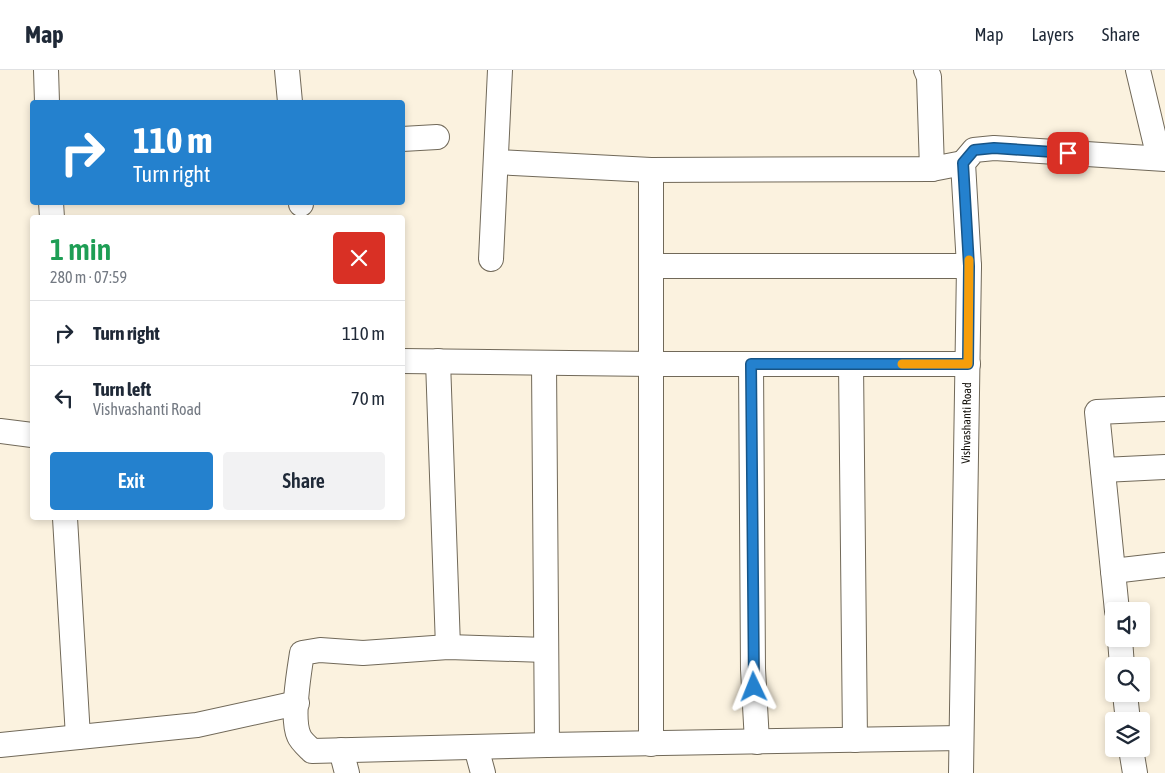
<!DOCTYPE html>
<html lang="en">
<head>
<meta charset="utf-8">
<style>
  body { margin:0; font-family:"Asap Condensed",sans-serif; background:#f2f2f3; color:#1f2937; height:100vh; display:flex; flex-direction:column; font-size:19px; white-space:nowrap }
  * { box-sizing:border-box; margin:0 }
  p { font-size:16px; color:#747a83 }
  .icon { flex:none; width:28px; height:28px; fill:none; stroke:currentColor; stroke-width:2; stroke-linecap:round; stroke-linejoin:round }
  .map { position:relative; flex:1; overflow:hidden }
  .drawer { position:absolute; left:30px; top:145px; width:375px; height:305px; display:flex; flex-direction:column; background:#fff; border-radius:5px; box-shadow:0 2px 8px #0003 }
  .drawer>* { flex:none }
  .banner { position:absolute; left:30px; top:30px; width:375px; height:105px; border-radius:5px; box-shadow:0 2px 8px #0003; background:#2481ce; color:#fff; overflow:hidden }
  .buttons { position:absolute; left:1105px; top:532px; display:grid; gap:10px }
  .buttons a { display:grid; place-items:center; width:45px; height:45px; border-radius:5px; background:#fff; box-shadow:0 2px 8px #0003; font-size:25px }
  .pin { position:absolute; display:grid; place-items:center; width:42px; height:42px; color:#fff; margin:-21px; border-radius:10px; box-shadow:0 2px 8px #0006 }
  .me { position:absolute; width:55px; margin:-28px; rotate:358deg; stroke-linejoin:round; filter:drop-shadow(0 0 4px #0008) }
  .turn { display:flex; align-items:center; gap:18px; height:105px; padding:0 20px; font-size:22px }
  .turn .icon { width:65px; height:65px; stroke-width:2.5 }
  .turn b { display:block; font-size:35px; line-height:42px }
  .round { display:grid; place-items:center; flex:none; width:52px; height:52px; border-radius:5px; background:#f2f2f3 }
  .summary { display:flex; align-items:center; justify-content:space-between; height:85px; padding:0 20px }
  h1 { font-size:30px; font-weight:600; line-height:38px; color:#1e9e55 }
  .button { display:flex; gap:10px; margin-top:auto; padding:10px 20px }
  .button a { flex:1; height:58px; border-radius:5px; background:#2481ce; color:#fff; font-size:20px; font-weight:600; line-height:58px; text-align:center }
  .button a+a { background:#f2f2f3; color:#1f2937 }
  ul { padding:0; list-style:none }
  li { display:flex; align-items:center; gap:15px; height:65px; padding:0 20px; border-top:1px solid #e0e1e3 }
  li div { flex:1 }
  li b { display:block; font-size:19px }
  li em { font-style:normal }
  header { display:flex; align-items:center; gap:30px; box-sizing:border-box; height:70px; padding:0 25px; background:#fff; border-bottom:1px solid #e0e1e3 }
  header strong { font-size:24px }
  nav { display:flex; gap:28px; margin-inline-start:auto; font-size:18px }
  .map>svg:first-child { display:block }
</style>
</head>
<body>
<header>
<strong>Map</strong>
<nav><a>Map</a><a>Layers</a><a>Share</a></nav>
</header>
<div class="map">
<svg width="1165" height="703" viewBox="0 0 1165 703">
  <rect width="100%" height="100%" fill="#fbf2df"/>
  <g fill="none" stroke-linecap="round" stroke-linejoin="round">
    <defs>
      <g id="minor">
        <path d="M46,0L47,32"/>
        <path d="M287,0L290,32"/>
        <path d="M926,0L929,7L932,99"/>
        <path d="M1138,0L1159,88"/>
        <path d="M402,69L437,67"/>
        <path d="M496,92L651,100L932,99L963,93"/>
        <path d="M51,132L52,148"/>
        <path d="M301,132V134"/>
        <path d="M491,189L500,0"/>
        <path d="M652,196H969"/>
        <path d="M402,291L652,294H968"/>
        <path d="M438,291L448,577"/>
        <path d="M544,294L547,675"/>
        <path d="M751,294L753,599L757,672"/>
        <path d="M851,294L855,670"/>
        <path d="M0,361L32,365"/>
        <path d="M1103,400L1165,397"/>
        <path d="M65,448L78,667"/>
        <path d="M1113,501L1165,495"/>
        <path d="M1117,541L1097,342L1165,339"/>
        <path d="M1120,569L1122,596"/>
        <path d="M546,580L448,577L363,583L320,580L302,583C299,602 291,649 299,666C301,671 308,677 312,681L547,675L961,668"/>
        <path d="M1125,624L1128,651"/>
        <path d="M651,674V100"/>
        <path d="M0,675L197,655L297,633"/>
        <path d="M476,677L483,703"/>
        <path d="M1131,679L1135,703"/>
        <path d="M341,680L347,703"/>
        <path id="s1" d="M961,703L969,196L963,93L974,80L994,78L1165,89"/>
      </g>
    </defs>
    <!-- minor casing -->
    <use href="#minor" stroke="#716959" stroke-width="26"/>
    <!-- minor -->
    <use href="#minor" stroke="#fff" stroke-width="24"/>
  </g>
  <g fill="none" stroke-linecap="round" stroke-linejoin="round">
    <defs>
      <path id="route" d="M754,617L751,294H968L969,196L963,93L974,80L994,78L1068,83"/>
    </defs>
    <!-- route casing -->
    <use href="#route" stroke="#175486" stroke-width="12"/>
    <!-- route -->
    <use href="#route" stroke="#2481ce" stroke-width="9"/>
    <!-- slow -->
    <path stroke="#f59e0b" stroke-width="9" d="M902,294H968L969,190"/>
  </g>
  <g text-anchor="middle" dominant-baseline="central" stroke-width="5" stroke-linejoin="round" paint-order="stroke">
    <!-- street labels -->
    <g font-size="12" fill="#17140e" stroke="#fff">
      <text stroke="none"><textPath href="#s1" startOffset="350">Vishvashanti Road</textPath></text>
    </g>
  </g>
</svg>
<div class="buttons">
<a><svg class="icon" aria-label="sound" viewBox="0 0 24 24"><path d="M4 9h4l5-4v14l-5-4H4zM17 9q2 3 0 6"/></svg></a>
<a><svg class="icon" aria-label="search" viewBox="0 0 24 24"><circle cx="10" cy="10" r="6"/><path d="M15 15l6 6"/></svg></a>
<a><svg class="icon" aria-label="layers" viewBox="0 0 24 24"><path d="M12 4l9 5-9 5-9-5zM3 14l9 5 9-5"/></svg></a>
</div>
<div class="pin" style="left:1068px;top:83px;background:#d93025"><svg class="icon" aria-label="arrive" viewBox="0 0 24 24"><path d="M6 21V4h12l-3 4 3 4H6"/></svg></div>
<svg class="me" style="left:754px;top:617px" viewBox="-20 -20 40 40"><path d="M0-17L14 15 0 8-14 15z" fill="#2481ce" stroke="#fff" stroke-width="4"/></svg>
<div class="banner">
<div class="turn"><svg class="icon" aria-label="right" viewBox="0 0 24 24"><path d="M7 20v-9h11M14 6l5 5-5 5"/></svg><div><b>110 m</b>Turn right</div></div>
</div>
<section class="drawer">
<div class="summary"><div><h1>1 min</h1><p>280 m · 07:59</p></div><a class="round" style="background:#d93025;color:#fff"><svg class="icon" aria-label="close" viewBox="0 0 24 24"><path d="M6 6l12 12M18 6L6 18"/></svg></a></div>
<ul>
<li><svg class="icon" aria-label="right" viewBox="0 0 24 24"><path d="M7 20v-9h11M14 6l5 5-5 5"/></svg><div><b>Turn right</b></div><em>110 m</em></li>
<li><svg class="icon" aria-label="left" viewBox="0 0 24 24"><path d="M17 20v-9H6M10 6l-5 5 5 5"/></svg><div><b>Turn left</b><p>Vishvashanti Road</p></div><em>70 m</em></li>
</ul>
<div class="button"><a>Exit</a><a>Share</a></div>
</section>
</div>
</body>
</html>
